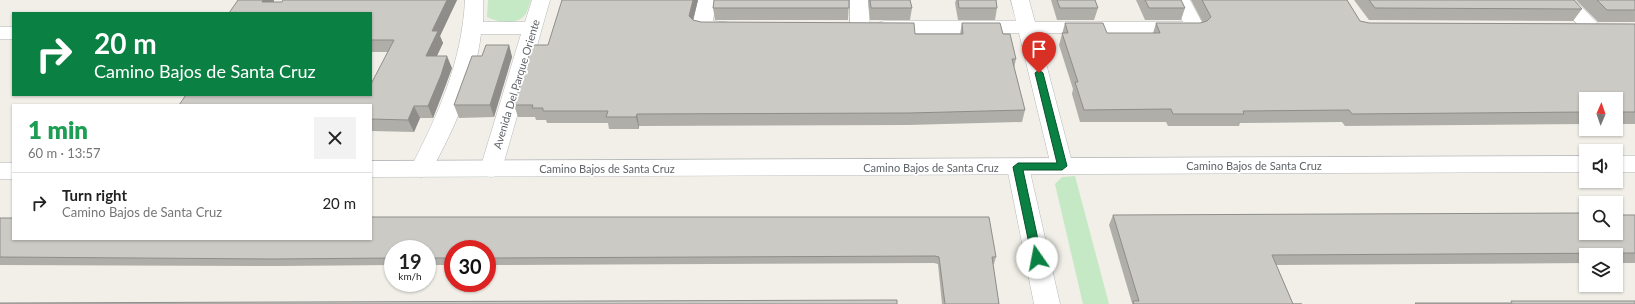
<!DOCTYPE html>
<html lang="en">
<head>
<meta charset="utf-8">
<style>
  body { margin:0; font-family:Lato,sans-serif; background:#f2f2f2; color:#222; height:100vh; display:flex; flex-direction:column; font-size:15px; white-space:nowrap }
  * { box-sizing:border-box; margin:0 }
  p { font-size:13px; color:#767676 }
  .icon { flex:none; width:22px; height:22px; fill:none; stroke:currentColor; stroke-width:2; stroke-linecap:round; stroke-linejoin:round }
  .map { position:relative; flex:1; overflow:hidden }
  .sheet { position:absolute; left:12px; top:104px; width:360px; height:136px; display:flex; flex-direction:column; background:#fff; border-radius:0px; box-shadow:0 1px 3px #0004 }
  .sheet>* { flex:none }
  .hud { position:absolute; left:12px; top:12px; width:360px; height:84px; border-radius:0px; box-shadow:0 1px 3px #0004; background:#0b8043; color:#fff; overflow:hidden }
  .needle { width:26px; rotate:2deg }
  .buttons { position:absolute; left:1579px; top:92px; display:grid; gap:8px }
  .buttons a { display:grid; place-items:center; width:44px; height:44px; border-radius:0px; background:#fff; box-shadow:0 1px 3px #0004; font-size:20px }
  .speed { position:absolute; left:384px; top:240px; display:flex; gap:8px; font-size:20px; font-weight:700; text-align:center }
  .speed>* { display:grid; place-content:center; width:52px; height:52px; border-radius:50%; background:#fff; box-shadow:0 1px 3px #0004; line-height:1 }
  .speed small { font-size:10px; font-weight:400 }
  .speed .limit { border:6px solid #d22; background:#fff; color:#111 }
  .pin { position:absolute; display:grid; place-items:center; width:34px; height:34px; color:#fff; margin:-41px -17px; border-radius:50% 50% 50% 0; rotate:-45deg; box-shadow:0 0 4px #0007 }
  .pin .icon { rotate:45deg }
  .me { position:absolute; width:44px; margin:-22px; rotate:348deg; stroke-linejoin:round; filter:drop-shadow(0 0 3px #0008) }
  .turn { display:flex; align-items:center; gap:14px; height:84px; padding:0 16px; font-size:18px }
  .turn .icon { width:52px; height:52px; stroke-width:2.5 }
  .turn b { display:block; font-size:28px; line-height:34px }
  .round { display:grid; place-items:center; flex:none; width:42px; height:42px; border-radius:0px; background:#f2f2f2 }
  .headline { display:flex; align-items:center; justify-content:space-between; height:68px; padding:0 16px }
  h1 { font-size:24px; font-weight:800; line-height:30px; color:#1e9e55 }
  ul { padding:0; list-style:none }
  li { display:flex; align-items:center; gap:12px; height:60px; padding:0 16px; border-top:1px solid #e0e0e0 }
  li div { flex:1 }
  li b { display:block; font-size:15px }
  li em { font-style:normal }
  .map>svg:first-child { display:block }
</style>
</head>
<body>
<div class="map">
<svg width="1635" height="304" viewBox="0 0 1635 304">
  <rect width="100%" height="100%" fill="#f1efe8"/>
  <!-- green -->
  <g fill="#c5e8c5">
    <path d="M488,0H531C529,4 528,11 525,15C516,26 498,22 487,17Z"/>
    <path d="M1075,176L1109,304H1083L1055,184L1062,177Z"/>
  </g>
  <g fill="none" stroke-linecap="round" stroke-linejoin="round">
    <defs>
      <g id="minor">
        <path d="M465,0H483V22H525L532,0H550L502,169L499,175L491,177L483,175L480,169L521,34H481C475,83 453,132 429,175L421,177L413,175L410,169C438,115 462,62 465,0Z"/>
        <path d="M698,0H716L713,21L735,23L738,27L735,31L728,33L695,31L692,27Z"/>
        <path d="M850,0H868L870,27L867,31L860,33L853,31L850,27Z"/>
        <path d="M1011,0H1029L1035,22H1183L1172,0H1190L1205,28L1202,32L1195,34L1038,33L1073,166L1070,172L1062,174L1054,172L1051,166L1019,33H884L877,31L874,27L877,23L884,21H1016Z"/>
        <path d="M1556,0H1575L1599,25L1602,29L1599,33L1592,35L1585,33Z"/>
        <rect x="0" y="27" width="13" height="12"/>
        <path d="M1018,159L1026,161L1029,167L1060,304H1034L1007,167L1010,161Z"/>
      </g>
      <g id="tertiary">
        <path d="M1586,156V172L371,177V161Z"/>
        <rect x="1616" y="156" width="19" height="16"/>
        <rect x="0" y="163" width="13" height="16"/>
      </g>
    </defs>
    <!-- minor casing -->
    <use href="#minor" stroke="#b5b8bc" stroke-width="1"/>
    <!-- tertiary casing -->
    <use href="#tertiary" stroke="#b5b8bc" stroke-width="1"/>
    <!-- minor -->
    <use href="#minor" fill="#fff" fill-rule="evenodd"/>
    <!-- tertiary -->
    <use href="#tertiary" fill="#fff" fill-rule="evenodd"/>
  </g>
  <!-- wall -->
  <g fill="#afaea9">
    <path d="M238,0H274V2H282L283,0H457L440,36L443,43L437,56L452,68L445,87L433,118H420L414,132L371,131V95L388,52H371V13Z"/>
    <path d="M698,0L693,20L701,22L915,34H960L962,23L1003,34L1016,59L1014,68L1025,110L1022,122L908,125L639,126V129H609L608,123H547L546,120H536L535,117H518L514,105L548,45Z"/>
    <path d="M849,0L848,20H715L713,8Z"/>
    <path d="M868,0H910L912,8L910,20H870Z"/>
    <path d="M956,0H996L997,8L995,20H958L955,3Z"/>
    <path d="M1051,0H1095L1098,8L1094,20H1057Z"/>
    <path d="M1136,0H1181L1185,8L1181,20H1145Z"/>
    <path d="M1191,0H1347L1360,21L1369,23L1635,24V124H1616V99H1586V124L1345,126L1342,122L1240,123L1239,126H1168L1166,122H1080L1072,94L1073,89L1059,45L1065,23L1107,33H1153L1156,23H1203Z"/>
    <path d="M1354,0H1574L1582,9L1573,21L1369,20Z"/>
    <path d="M1576,0H1635V22H1598Z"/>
    <path d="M509,45L512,57L494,117L459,118L454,105L482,56Z"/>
    <path d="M1113,215L1586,233L1635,215V263H1616V255H1586V263L1276,265L1293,304H1302H1132V303L1109,225Z"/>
    <path d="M0,218L996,257L994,264H993L999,304H942L938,264L934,263L487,265V249H453V265H427V249H393V265L279,266L0,265Z"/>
  </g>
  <!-- shaded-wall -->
  <g fill="#8f8d8a">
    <path d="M263,0H274L269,13L262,2Z"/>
    <path d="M447,0H457L440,36L443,43L431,68L426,56L432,31Z"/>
    <path d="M693,0H698L691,28L689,16Z"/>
    <path d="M509,45L512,57L494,117L490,105Z"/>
    <path d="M447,56L452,68L445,87L433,118L428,106Z"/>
    <path d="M414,106L420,118L414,132L408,120Z"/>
    <path d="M637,114L639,126V129L636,117Z"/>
  </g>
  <!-- building -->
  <g fill="#cccac5" stroke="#8f8d8a">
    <path d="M238,0H263L262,2H282L283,0H447L432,31H438L426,56H447L441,75L428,106H414L408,120L371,119V105H179L186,95H371V84L394,40H371V13H229Z"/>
    <path d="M562,0H693L689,16L693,20L701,22L914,23L915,34H963L962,23H1000L1003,34H1010L1016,59H1012L1025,110L909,113L637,114L636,117H606L608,111H543V108H532L533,105H514L532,45H548Z"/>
    <path d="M714,0H849V8H713Z"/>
    <path d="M870,0H910L912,8H871Z"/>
    <path d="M958,0H996L997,8H959Z"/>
    <path d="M1057,0H1095L1098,8H1060Z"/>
    <path d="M1145,0H1181L1185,8H1149Z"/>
    <path d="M1202,0H1347L1360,21L1369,23L1635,24V112H1616V99H1586V112L1352,114L1349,110L1243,111L1244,114H1173L1171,109L1084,110L1075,82H1078L1062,33H1068L1065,23H1103L1107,33H1160L1156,23H1200L1207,21L1211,17Z"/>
    <path d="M1369,0H1574L1582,9L1375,8Z"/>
    <path d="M1597,0H1635V10H1607Z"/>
    <path d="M486,45H509L490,105H454L472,56H482Z"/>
    <path d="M1586,213V233H1616V215H1635V253L1272,255L1293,304H1302H1134L1133,301H1139L1113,215Z"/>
    <path d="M371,217H989L996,257H992L999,304H945L939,257L935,256L487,258V249H453V258H427V249H393V258L273,259L0,257V218H13V239H371Z"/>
    <path d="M897,300V304H0V303Z"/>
    <path d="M1511,301H1635V304H1416L1415,303H1512Z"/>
  </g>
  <!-- route -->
  <path fill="#0b8043" stroke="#07532c" d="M1039,70L1043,73L1067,166L1062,170H1023L1042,258L1037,262L1032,258L1013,167L1018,163H1057L1035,73Z"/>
  <g text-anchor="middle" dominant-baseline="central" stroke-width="3.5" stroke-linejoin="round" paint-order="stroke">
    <!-- street labels -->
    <g font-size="11" fill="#5f6368" stroke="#fff">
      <text transform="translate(516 84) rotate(-73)">Avenida Del Parque Oriente</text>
      <text x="1254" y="165">Camino Bajos de Santa Cruz</text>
      <text x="931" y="167">Camino Bajos de Santa Cruz</text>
      <text x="607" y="168">Camino Bajos de Santa Cruz</text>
    </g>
  </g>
</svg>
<div class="buttons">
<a><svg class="needle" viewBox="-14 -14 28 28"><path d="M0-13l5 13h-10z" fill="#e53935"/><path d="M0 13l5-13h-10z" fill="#767676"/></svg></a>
<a><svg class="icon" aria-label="sound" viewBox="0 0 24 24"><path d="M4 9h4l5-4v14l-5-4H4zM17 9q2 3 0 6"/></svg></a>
<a><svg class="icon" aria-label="search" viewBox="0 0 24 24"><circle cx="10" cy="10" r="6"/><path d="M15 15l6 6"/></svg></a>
<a><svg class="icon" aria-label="layers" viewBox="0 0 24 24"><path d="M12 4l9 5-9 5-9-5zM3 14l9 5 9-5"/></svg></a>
</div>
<div class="speed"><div>19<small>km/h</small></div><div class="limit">30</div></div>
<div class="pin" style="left:1039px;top:73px;background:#d93025"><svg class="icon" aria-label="arrive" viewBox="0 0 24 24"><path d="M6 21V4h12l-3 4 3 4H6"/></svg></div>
<svg class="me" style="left:1037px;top:258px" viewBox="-20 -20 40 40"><circle r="19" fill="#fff"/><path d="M0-13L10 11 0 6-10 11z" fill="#0b8043"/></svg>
<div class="hud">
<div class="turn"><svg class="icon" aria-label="right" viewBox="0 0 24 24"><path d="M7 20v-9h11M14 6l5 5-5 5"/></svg><div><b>20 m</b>Camino Bajos de Santa Cruz</div></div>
</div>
<section class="sheet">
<div class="headline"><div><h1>1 min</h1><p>60 m · 13:57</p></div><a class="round"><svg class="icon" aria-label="close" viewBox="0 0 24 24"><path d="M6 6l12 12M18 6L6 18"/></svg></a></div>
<ul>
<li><svg class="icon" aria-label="right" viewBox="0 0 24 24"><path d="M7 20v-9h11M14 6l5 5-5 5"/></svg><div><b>Turn right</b><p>Camino Bajos de Santa Cruz</p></div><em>20 m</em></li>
</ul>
</section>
</div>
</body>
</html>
